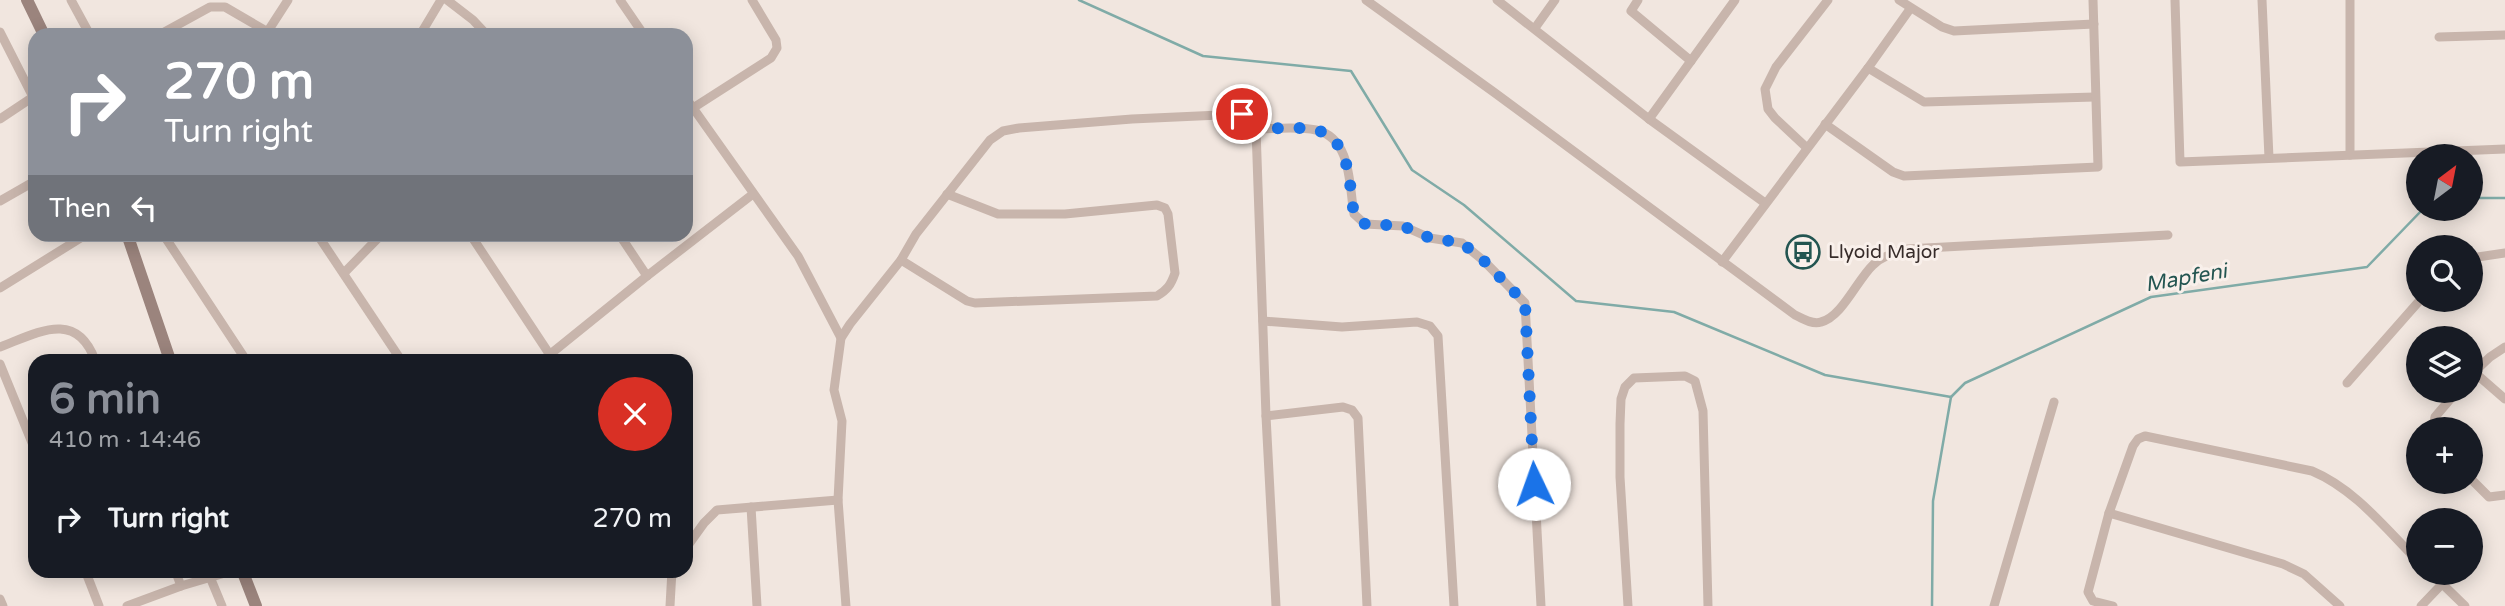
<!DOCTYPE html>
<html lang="en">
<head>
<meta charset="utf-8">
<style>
  body { margin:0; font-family:"Varela Round",sans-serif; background:#20242c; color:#f1f3f6; height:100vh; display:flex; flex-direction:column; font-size:26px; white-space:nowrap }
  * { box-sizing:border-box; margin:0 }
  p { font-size:23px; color:#9ea1a6 }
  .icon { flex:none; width:38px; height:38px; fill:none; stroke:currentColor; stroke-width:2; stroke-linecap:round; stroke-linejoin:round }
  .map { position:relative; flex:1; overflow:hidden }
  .sheet { position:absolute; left:28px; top:354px; width:665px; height:224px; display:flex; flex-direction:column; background:#171b24; border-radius:21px; box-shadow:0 4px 18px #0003 }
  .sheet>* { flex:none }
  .top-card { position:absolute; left:28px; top:28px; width:665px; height:214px; border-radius:21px; box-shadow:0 4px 18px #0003; background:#8c9099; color:#fff; overflow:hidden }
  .needle { width:46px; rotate:32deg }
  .fabs { position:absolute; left:2406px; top:144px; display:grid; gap:14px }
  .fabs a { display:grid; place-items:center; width:77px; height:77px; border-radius:50%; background:#171b24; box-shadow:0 4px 18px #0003; font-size:35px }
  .pin { position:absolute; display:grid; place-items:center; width:60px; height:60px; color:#fff; margin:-30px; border:4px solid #fff; border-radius:50%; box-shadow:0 2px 7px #0007 }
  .me { position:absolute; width:77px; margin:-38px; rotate:357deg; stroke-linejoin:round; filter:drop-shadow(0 0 5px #0008) }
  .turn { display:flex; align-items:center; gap:24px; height:147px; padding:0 21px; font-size:32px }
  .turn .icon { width:91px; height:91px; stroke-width:2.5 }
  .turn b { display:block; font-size:49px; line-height:60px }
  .then { display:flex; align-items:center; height:66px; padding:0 21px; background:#0003; gap:14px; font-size:26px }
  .round { display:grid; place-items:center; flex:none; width:74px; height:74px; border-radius:37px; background:#20242c }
  .head { display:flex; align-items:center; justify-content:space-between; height:119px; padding:0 21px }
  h1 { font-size:42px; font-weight:800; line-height:52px; color:#8c9099 }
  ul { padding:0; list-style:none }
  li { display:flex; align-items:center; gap:21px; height:91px; padding:0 21px }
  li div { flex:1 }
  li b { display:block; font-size:26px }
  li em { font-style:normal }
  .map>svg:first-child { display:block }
</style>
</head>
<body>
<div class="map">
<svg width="2505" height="606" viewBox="0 0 2505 606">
  <rect width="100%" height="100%" fill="#f1e6df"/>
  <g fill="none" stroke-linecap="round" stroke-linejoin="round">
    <!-- stream -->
    <g stroke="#80aba7" stroke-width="2.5">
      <path d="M1079,0L1203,56L1351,71L1412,170L1464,205L1576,301L1674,312L1825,375L1951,397"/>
      <path d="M2471,198H2505"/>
      <path d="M1951,397L1965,383L2151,297L2367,267L2424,208"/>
      <path d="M1932,606L1933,501L1951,397"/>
    </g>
    <!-- street -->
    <g stroke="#c8b5ac" stroke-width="9">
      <path d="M71,0L90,35"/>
      <path d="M447,0L473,20L487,35"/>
      <path d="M620,0L644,35"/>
      <path d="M1366,0L1495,93L1795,315C1803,319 1813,325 1821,322C1842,317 1857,280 1873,265C1882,256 1895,253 1907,249L2168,235"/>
      <path d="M1497,0L1649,119L1765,203"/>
      <path d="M1638,0L1631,11L1691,61"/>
      <path d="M1899,0L1942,27L1954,31L2094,24"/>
      <path d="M2175,0L2180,162L2505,149"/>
      <path d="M2262,0L2269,158"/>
      <path d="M2350,0V155"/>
      <path d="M1535,28L1555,0"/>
      <path d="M268,31L288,0"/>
      <path d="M0,32L33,97L0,119"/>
      <path d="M159,35L210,7H225L273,35"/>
      <path d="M420,35L441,0"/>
      <path d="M2439,37L2505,35"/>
      <path d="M1868,68L1924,102L2095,97"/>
      <path d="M686,98L798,256L841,338"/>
      <path d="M693,108L771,58L777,48L776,40L752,0"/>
      <path d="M1649,119L1735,0"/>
      <path d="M1825,124L1893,172L1904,176L2098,167L2093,0"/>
      <path d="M1256,129C1275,129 1297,126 1316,130C1352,138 1349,186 1354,214L1365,224L1403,226L1430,238L1462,243L1484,261L1525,303L1541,606"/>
      <path d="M1807,148L1775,118L1768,109L1765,89L1776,67L1828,0"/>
      <path d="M0,201L35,181"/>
      <path d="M163,234L246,360"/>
      <path d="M317,234L401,360"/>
      <path d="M470,234L550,355"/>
      <path d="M619,234L647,276"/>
      <path d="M2471,258L2505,253"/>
      <path d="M901,260L967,301L975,303L1157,296C1167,290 1171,285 1175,273L1168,214L1165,208L1157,205L1065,214H998L947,194"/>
      <path d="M1722,262L1868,68L1910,9"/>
      <path d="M344,273L382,234"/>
      <path d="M0,288L87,234"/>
      <path d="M1263,321L1342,327L1417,322L1430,326L1438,336L1454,606"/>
      <path d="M0,347C37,333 76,309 95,360"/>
      <path d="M543,360L647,276L753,194"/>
      <path d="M0,364L35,450"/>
      <path d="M2474,372L2505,399"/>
      <path d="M2471,375L2490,357L2505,347"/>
      <path d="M2347,383L2421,299"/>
      <path d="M1266,416L1343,407L1352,410L1358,418L1367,606"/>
      <path d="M2433,429L2435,417L2458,390"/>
      <path d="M2471,479L2489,497L2505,495"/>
      <path d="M751,507L757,606"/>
      <path d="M2109,513L2133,446L2138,439L2145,436L2312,471C2355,489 2386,529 2418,561"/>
      <path d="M686,548L704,523L717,510L838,500"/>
      <path d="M85,570L99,606"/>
      <path d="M175,570L181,586"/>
      <path d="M2430,572L2465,606"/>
      <path d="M210,577L222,606"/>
      <path d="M0,599L3,606"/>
      <path d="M127,606L181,586L235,570"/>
      <path d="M670,606L672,570"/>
      <path d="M846,606L838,500L842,421L834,390L841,338L850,324L901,260L916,234L990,140L1003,131L1019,128L1132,119L1242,114L1249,118L1256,129L1266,416L1276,606"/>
      <path d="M1628,606L1620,477V424L1621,399L1625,387L1634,378L1685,376L1695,381L1703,411L1708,606"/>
      <path d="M1994,606L2054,402"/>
      <path d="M2113,606L2093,601L2088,592L2109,513L2283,564L2304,574L2340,606"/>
      <path d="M2421,606L2442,584"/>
    </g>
    <!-- secondary -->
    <g stroke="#9b847d" stroke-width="12">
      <path d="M27,0L44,35"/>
      <path d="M127,234L170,360"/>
      <path d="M242,570L256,606"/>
    </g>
  </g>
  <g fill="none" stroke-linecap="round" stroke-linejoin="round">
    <!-- route -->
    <path stroke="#1a73e8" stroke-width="12" stroke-dasharray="0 21.6" d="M1242,114L1248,118L1255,129C1275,129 1297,126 1316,130C1351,138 1349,186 1354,214L1365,224L1403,226L1430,238L1462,243L1484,261L1525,303L1534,484"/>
  </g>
  <!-- icons -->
  <defs>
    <symbol id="bus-ring" viewBox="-11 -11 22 22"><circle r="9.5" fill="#f9f0eb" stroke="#235551" stroke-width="1.5"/><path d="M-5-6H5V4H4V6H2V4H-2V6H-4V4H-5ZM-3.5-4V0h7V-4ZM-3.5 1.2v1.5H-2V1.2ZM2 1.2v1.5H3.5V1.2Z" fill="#235551"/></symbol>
  </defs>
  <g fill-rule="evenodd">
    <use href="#bus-ring" x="1784" y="233" width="38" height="38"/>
  </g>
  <g text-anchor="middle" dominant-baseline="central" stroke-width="6" stroke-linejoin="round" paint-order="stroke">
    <!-- poi labels -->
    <g font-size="19" fill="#372c2a" stroke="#f9f0eb" text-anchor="start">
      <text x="1828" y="252">Llyoid Major</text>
    </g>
    <!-- water labels -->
    <g font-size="21" font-style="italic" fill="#235551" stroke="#f9f0eb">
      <text transform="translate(2186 278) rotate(-10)">Mapfeni</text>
    </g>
  </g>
</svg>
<div class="fabs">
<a><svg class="needle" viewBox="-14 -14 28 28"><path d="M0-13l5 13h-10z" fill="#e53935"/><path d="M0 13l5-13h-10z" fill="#9ea1a6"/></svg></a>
<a><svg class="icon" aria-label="search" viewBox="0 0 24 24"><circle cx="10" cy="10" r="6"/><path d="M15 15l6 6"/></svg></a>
<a><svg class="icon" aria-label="layers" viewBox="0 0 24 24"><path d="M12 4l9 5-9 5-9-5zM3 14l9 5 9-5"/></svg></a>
<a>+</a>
<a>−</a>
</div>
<div class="pin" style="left:1242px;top:114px;background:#d93025"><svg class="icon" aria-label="arrive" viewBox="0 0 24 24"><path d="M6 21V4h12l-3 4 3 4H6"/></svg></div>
<svg class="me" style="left:1534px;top:484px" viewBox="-20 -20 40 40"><circle r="19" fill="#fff"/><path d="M0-13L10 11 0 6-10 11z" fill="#1a73e8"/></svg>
<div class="top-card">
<div class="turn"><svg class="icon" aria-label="right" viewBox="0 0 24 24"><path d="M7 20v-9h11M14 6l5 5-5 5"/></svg><div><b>270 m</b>Turn right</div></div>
<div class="then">Then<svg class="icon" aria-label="left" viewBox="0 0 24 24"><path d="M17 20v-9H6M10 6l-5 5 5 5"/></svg></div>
</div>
<section class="sheet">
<div class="head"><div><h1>6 min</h1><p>410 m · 14:46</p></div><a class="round" style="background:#d93025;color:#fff"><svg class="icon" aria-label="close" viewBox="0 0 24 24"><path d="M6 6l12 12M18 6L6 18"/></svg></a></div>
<ul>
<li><svg class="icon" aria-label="right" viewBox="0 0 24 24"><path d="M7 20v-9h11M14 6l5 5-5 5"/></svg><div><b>Turn right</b></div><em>270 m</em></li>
</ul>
</section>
</div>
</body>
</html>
